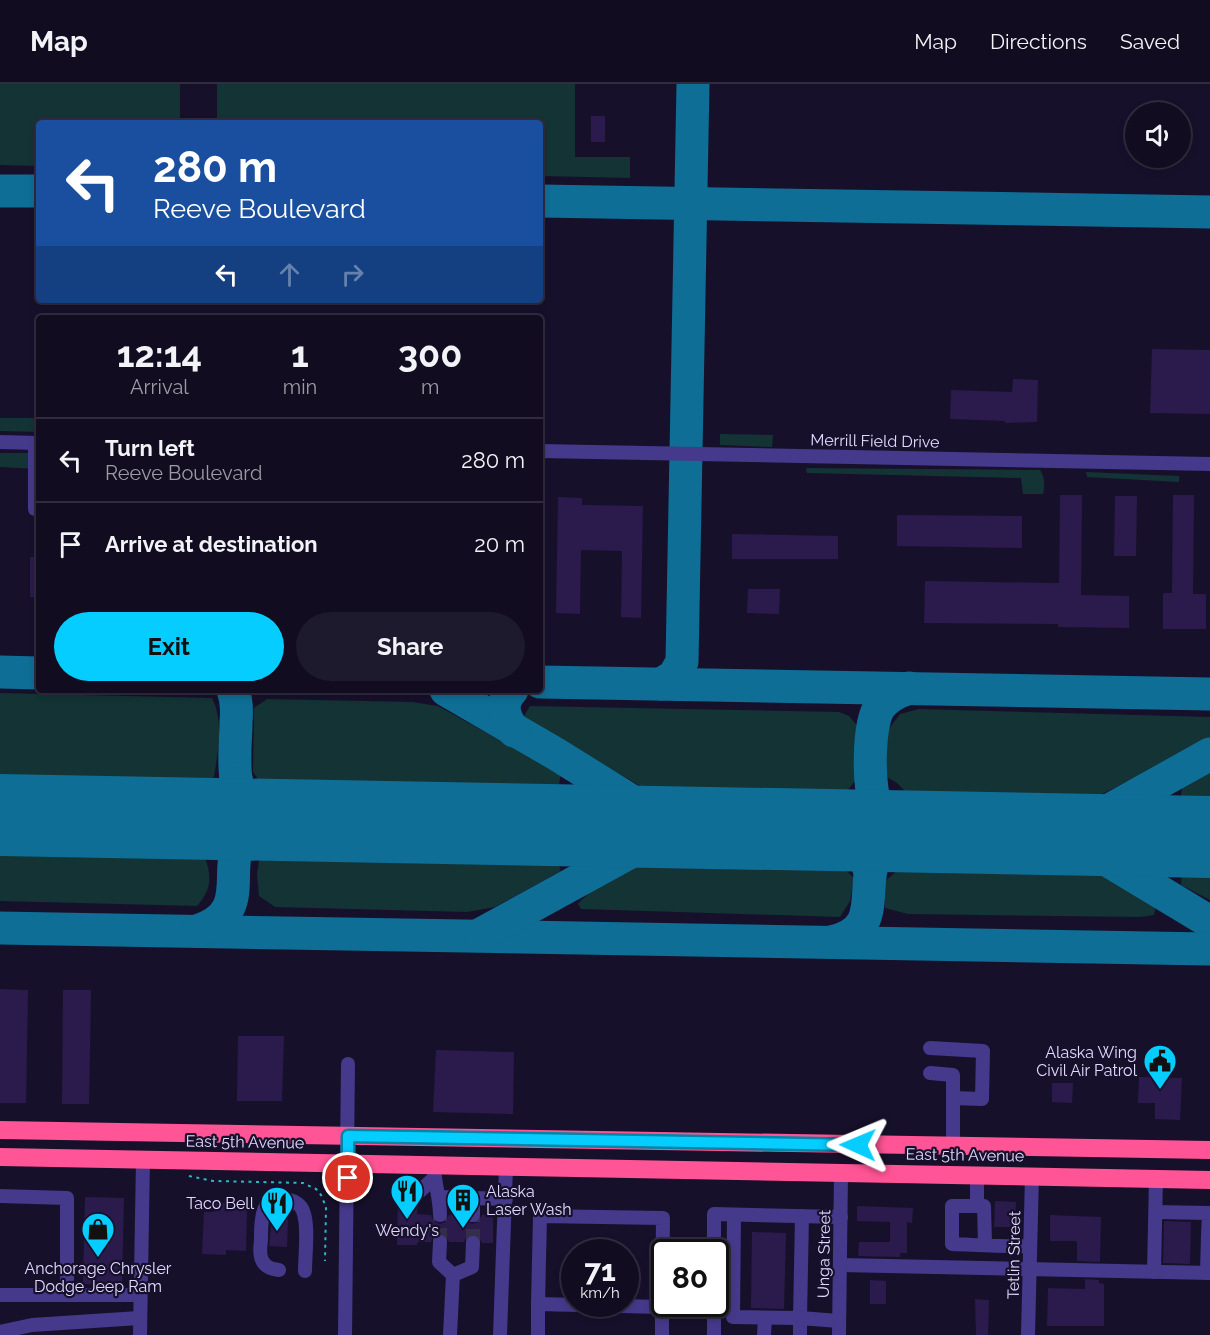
<!DOCTYPE html>
<html lang="en">
<head>
<meta charset="utf-8">
<style>
  body { margin:0; font-family:Raleway,sans-serif; background:#1e1a2d; color:#f1f3f6; height:100vh; display:flex; flex-direction:column; font-size:22px; white-space:nowrap }
  * { box-sizing:border-box; margin:0 }
  p { font-size:20px; color:#9c9ba5 }
  .icon { flex:none; width:33px; height:33px; fill:none; stroke:currentColor; stroke-width:2; stroke-linecap:round; stroke-linejoin:round }
  .map { position:relative; flex:1; overflow:hidden }
  .side { position:absolute; left:36px; top:231px; width:507px; height:378px; display:flex; flex-direction:column; background:#110c20; border-radius:6px; box-shadow:0 3px 9px #0003,0 0 0 2px #302c3e }
  .side>* { flex:none }
  .top-card { position:absolute; left:36px; top:36px; width:507px; height:183px; border-radius:6px; box-shadow:0 3px 9px #0003,0 0 0 2px #302c3e; background:#1a4fa0; color:#fff; overflow:hidden }
  .fabs { position:absolute; left:1125px; top:18px; display:grid; gap:12px }
  .fabs a { display:grid; place-items:center; width:66px; height:66px; border-radius:50%; background:#110c20; box-shadow:0 3px 9px #0003,0 0 0 2px #302c3e; font-size:30px }
  .speed { position:absolute; left:561px; top:1155px; display:flex; gap:12px; font-size:30px; font-weight:700; text-align:center }
  .speed>* { display:grid; place-content:center; width:78px; height:78px; border-radius:50%; background:#110c20; box-shadow:0 3px 9px #0003,0 0 0 2px #302c3e; line-height:1 }
  .speed small { font-size:15px; font-weight:400 }
  .speed .limit { border:3px solid #111; border-radius:9px; background:#fff; color:#111 }
  .pin { position:absolute; display:grid; place-items:center; width:51px; height:51px; color:#fff; margin:-26px; border:3px solid #fff; border-radius:50%; box-shadow:0 2px 6px #0007 }
  .me { position:absolute; width:66px; margin:-33px; rotate:271deg; stroke-linejoin:round; filter:drop-shadow(0 0 4px #0008) }
  .turn { display:flex; align-items:center; gap:21px; height:126px; padding:0 18px; font-size:27px }
  .turn .icon { width:78px; height:78px; stroke-width:2.5 }
  .turn b { display:block; font-size:42px; line-height:51px }
  .lanes { display:flex; align-items:center; height:57px; padding:0 18px; background:#0003; justify-content:center; gap:30px; direction:ltr }
  .lanes .off { opacity:.35 }
  .eta { display:flex; justify-content:space-evenly; align-items:center; height:102px; text-align:center }
  .eta b { font-size:36px; font-weight:700; line-height:42px }
  .primary-button { display:flex; gap:12px; margin-top:auto; padding:12px 18px }
  .primary-button a { flex:1; height:69px; border-radius:36px; background:#05cdff; color:#111; font-size:24px; font-weight:700; line-height:69px; text-align:center }
  .primary-button a+a { background:#1e1a2d; color:#f1f3f6 }
  ul { padding:0; list-style:none }
  li { display:flex; align-items:center; gap:18px; height:84px; padding:0 18px; border-top:2px solid #302c3e }
  li div { flex:1 }
  li b { display:block; font-size:22px }
  li em { font-style:normal }
  header { display:flex; align-items:center; gap:36px; box-sizing:border-box; height:84px; padding:0 30px; background:#110c20; border-bottom:2px solid #302c3e }
  header strong { font-size:28px }
  nav { display:flex; gap:33px; margin-inline-start:auto; font-size:21px }
  .map>svg:first-child { display:block }
</style>
</head>
<body>
<header>
<strong>Map</strong>
<nav><a>Map</a><a>Directions</a><a>Saved</a></nav>
</header>
<div class="map">
<svg width="1210" height="1251" viewBox="0 0 1210 1251">
  <rect width="100%" height="100%" fill="#17102b"/>
  <!-- green -->
  <g fill="#133335">
    <path d="M0,0H180V39H39V82L0,81Z"/>
    <path d="M217,0H575V73H630V94L540,92V39H217Z"/>
    <path d="M0,334H39V348L0,347Z"/>
    <path d="M720,350L773,351L772,363L720,361Z"/>
    <path d="M0,369H39V385L0,383Z"/>
    <path d="M806,384L1040,386C1045,393 1045,402 1043,410H1023L1021,394L807,389Z"/>
    <path d="M1086,388L1179,392V398L1087,393Z"/>
    <path d="M0,609L212,614C224,638 218,667 214,693L200,704L0,698Z"/>
    <path d="M267,615L412,618L438,622L561,690L558,705L262,701L253,688L254,624Z"/>
    <path d="M530,622L839,628L849,632L859,644L857,694L845,710L649,707L530,638L524,632Z"/>
    <path d="M919,625L1210,633V656L1090,716L907,709L897,699L885,692V650L900,630Z"/>
    <path d="M1210,687V716L1188,715L1181,712L1182,703Z"/>
    <path d="M0,767H191L204,771C212,792 212,805 197,822L0,817Z"/>
    <path d="M270,770L558,779L561,787L495,823L467,828L275,823L259,812L257,791L259,776Z"/>
    <path d="M655,776L840,781L854,794L850,817L840,833L581,825L578,820C593,801 632,784 655,776Z"/>
    <path d="M903,782L1095,786L1156,821L1154,831L1140,833L908,830L885,824V797Z"/>
    <path d="M1182,788L1210,789V816L1181,801Z"/>
  </g>
  <g fill="none" stroke-linecap="round" stroke-linejoin="round">
    <!-- taxiway -->
    <g stroke="#0e6e95" stroke-width="33">
      <path d="M0,107H39"/>
      <path d="M540,117L1210,128"/>
      <path d="M0,588L39,589"/>
      <path d="M540,598L1210,610"/>
      <path d="M661,600L674,592L682,578L693,0"/>
      <path d="M909,604C897,608 886,613 879,624C868,641 867,709 878,725C886,738 898,743 912,748"/>
      <path d="M233,606C237,617 237,627 236,638C236,667 227,710 256,728C264,733 273,734 282,737"/>
      <path d="M446,606L556,670L654,731L696,744"/>
      <path d="M512,606C499,620 504,633 514,647"/>
      <path d="M193,735C216,729 230,718 236,695"/>
      <path d="M823,746C851,752 862,760 870,788"/>
      <path d="M1043,750L1084,762L1210,838"/>
      <path d="M1045,750L1067,745L1088,738L1210,670"/>
      <path d="M0,844L1210,865"/>
      <path d="M197,847C261,827 212,773 251,747C260,741 272,739 282,737"/>
      <path d="M481,850L656,754L695,744"/>
      <path d="M831,858C904,843 832,769 912,748"/>
    </g>
    <!-- runway -->
    <path stroke="#0e6e95" stroke-width="82" d="M0,731L1210,753"/>
  </g>
  <!-- building -->
  <g fill="#2a1b4c">
    <rect x="591" y="32" width="14" height="26"/>
    <path d="M1152,265L1210,266V330L1150,329Z"/>
    <path d="M1013,295L1038,296L1037,338L1005,339V337L950,335L951,306L1012,308Z"/>
    <path d="M1060,411H1082L1081,511L1129,512V544L1058,543V540L924,539L925,497L1059,499Z"/>
    <path d="M1173,411H1194L1193,510H1206V545H1163V509H1172Z"/>
    <path d="M1115,412H1137L1136,472H1114Z"/>
    <path d="M558,413L582,414V421L643,422L641,534L621,533L622,467L581,466L580,530L556,529Z"/>
    <path d="M897,431L1022,432V464L897,462Z"/>
    <path d="M732,450L838,452V475H732Z"/>
    <rect x="30" y="473" width="9" height="40"/>
    <path d="M748,505H780L779,530L747,529Z"/>
    <path d="M0,905L28,906L26,1019H0Z"/>
    <path d="M63,906H91L89,1020H62Z"/>
    <path d="M238,952H284L282,1017H237Z"/>
    <path d="M436,966L514,968L513,1030L433,1028Z"/>
    <path d="M1139,993L1182,994L1180,1036L1155,1035V1019H1138Z"/>
    <path d="M1052,999H1073L1072,1019L1052,1018Z"/>
    <path d="M398,1110L412,1111L418,1116L417,1130L431,1131L433,1136L440,1140L445,1138L449,1131H464L466,1136L472,1140L478,1138L482,1131H493V1159H482L478,1152L473,1150L466,1154L464,1158H449L445,1151L440,1149L433,1153L431,1158H417V1161H397Z"/>
    <path d="M85,1113L124,1114L122,1201L83,1200Z"/>
    <path d="M995,1117L1016,1118L1015,1143H994Z"/>
    <path d="M214,1119H230V1123H247L246,1167L226,1166V1171L202,1170L204,1128H214Z"/>
    <path d="M857,1122L913,1124L912,1139L907,1138V1169H900V1173L858,1172L859,1158H890V1138L857,1137Z"/>
    <path d="M1050,1131L1101,1133L1100,1178L1077,1177V1157H1050Z"/>
    <path d="M272,1133H288L287,1163L269,1162Z"/>
    <path d="M1164,1137L1191,1138L1190,1180L1163,1179Z"/>
    <path d="M752,1148L786,1149L784,1225L751,1224Z"/>
    <path d="M1085,1195L1099,1196V1199L1104,1200V1242H1047L1048,1204L1085,1205Z"/>
    <path d="M870,1196L886,1197V1220H870Z"/>
    <path d="M975,1215L989,1216L988,1251H976Z"/>
  </g>
  <g fill="none" stroke-linecap="round" stroke-linejoin="round">
    <!-- minor-tunnel -->
    <g stroke="#352e4b" stroke-width="14" stroke-dasharray="14 7" stroke-linecap="butt">
      <path d="M440,1158V1131"/>
      <path d="M473,1159V1131"/>
    </g>
    <!-- path -->
    <path stroke="#2cbac0" stroke-width="2" stroke-dasharray="3 4.5" stroke-linecap="butt" d="M189,1092L213,1097L303,1099L316,1105L321,1111L326,1123L325,1177"/>
    <!-- minor -->
    <g stroke="#45398b" stroke-width="14">
      <path d="M0,358L39,359"/>
      <path d="M35,359V425L39,426"/>
      <path d="M540,367L1210,380"/>
      <path d="M930,964L983,967L982,1015L953,1014"/>
      <path d="M930,989L953,991V1062"/>
      <path d="M434,1081C434,1098 440,1114 440,1131"/>
      <path d="M977,1091V1122"/>
      <path d="M420,1107L434,1094"/>
      <path d="M0,1112L67,1114V1211"/>
      <path d="M440,1113L506,1115"/>
      <path d="M1156,1128L1209,1129L1208,1152H1210"/>
      <path d="M473,1131V1115"/>
      <path d="M734,1131L733,1233L800,1234L802,1132"/>
      <path d="M440,1158L439,1178L453,1191L450,1251"/>
      <path d="M985,1161L984,1122H952V1160C978,1161 1004,1163 1030,1162"/>
      <path d="M714,1168V1130L841,1133"/>
      <path d="M840,1181L1210,1189"/>
      <path d="M279,1186C272,1185 267,1184 263,1178C259,1172 260,1163 261,1156C261,1136 260,1109 289,1116C295,1117 301,1121 303,1127C309,1141 305,1171 305,1187"/>
      <path d="M1154,1188L1156,1094"/>
      <path d="M1207,1189L1208,1152"/>
      <path d="M453,1191L472,1183L473,1159"/>
      <path d="M0,1211H140"/>
      <path d="M538,1220L540,1132L663,1134L662,1223"/>
      <path d="M714,1220V1251"/>
      <path d="M0,1248L32,1241L139,1234"/>
      <path d="M140,1251L143,1075"/>
      <path d="M345,1251L348,980"/>
      <path d="M500,1251L506,1083"/>
      <path d="M538,1251V1220L662,1223V1251"/>
      <path d="M764,1251L765,1234"/>
      <path d="M800,1251V1234L839,1237"/>
      <path d="M839,1251L841,1089"/>
      <path d="M1028,1251L1032,1091"/>
    </g>
    <!-- highway -->
    <g stroke="#ff5495" stroke-width="18">
      <path d="M0,1046L1210,1066"/>
      <path d="M0,1073L1210,1096"/>
    </g>
  </g>
  <g fill="none" stroke-linecap="round" stroke-linejoin="round">
    <defs>
      <path id="route" d="M348,1094V1052L858,1061"/>
    </defs>
    <!-- route casing -->
    <use href="#route" stroke="#0385a6" stroke-width="15"/>
    <!-- route -->
    <use href="#route" stroke="#05cdff" stroke-width="10"/>
  </g>
  <!-- icons -->
  <defs>
    <symbol id="civic-pin" viewBox="-11 -11 22 30"><path d="M0 17L-7.5 6A9.5 9.5 0 1 1 7.5 6Z" fill="#05cdff" stroke="#17102b"/><path d="M-.6-6.5H3V-4.5H.6V-3L4-1V1h2V6H-6V1h2V-1L-.6-3ZM-1.2 2.5V6h2.4V2.5Z" fill="#111"/></symbol>
    <symbol id="restaurant-pin" viewBox="-11 -11 22 30"><path d="M0 17L-7.5 6A9.5 9.5 0 1 1 7.5 6Z" fill="#05cdff" stroke="#17102b"/><path d="M-5-6h1v4h1v-4h1v4h1v-4h1v5L-1.5 .5V6h-2V.5L-5-1ZM5-6V6H3V1.5H1.5Q1.5-4 5-6Z" fill="#111"/></symbol>
    <symbol id="building-pin" viewBox="-11 -11 22 30"><path d="M0 17L-7.5 6A9.5 9.5 0 1 1 7.5 6Z" fill="#05cdff" stroke="#17102b"/><path d="M-4-6H4V6H1V3H-1V6H-4ZM-2.5-4.3h1.7v1.8h-1.7ZM.8-4.3h1.7v1.8H.8ZM-2.5-1h1.7V.8h-1.7ZM.8-1h1.7V.8H.8Z" fill="#111"/></symbol>
    <symbol id="shop-pin" viewBox="-11 -11 22 30"><path d="M0 17L-7.5 6A9.5 9.5 0 1 1 7.5 6Z" fill="#05cdff" stroke="#17102b"/><path d="M-5-2.5h2.3a2.7 3.5 0 0 1 5.4 0H5L5.5 6h-11ZM-1.5-2.5h3a1.5 2.3 0 0 0-3 0Z" fill="#111"/></symbol>
  </defs>
  <g fill-rule="evenodd">
    <use href="#civic-pin" x="1141" y="958" width="38" height="52"/>
    <use href="#restaurant-pin" x="388" y="1088" width="38" height="52"/>
    <use href="#building-pin" x="444" y="1097" width="38" height="52"/>
    <use href="#restaurant-pin" x="258" y="1100" width="38" height="52"/>
    <use href="#shop-pin" x="79" y="1126" width="38" height="52"/>
  </g>
  <g text-anchor="middle" dominant-baseline="central" stroke-width="4.5" stroke-linejoin="round" paint-order="stroke">
    <!-- street labels -->
    <g font-size="16" fill="#e2d9ff" stroke="#17102b">
      <text transform="translate(875 357) rotate(1)">Merrill Field Drive</text>
      <text transform="translate(245 1058) rotate(1)">East 5th Avenue</text>
      <text transform="translate(965 1071) rotate(1)">East 5th Avenue</text>
      <text transform="translate(824 1170) rotate(-89)">Unga Street</text>
      <text transform="translate(1014 1171) rotate(-89)">Tetlin Street</text>
    </g>
    <!-- poi labels -->
    <g font-size="16" fill="#e2d9ff" stroke="#17102b" text-anchor="end">
      <text x="1137" y="968">Alaska Wing<tspan x="1137" dy="18">Civil Air Patrol</tspan></text>
      <text x="486" y="1107" text-anchor="start">Alaska<tspan x="486" dy="18">Laser Wash</tspan></text>
      <text x="254" y="1119">Taco Bell</text>
      <text x="407" y="1146" text-anchor="middle">Wendy's</text>
      <text x="98" y="1184" text-anchor="middle">Anchorage Chrysler<tspan x="98" dy="18">Dodge Jeep Ram</tspan></text>
    </g>
  </g>
</svg>
<div class="fabs">
<a><svg class="icon" aria-label="sound" viewBox="0 0 24 24"><path d="M4 9h4l5-4v14l-5-4H4zM17 9q2 3 0 6"/></svg></a>
</div>
<div class="speed"><div>71<small>km/h</small></div><div class="limit">80</div></div>
<div class="pin" style="left:348px;top:1094px;background:#d93025"><svg class="icon" aria-label="arrive" viewBox="0 0 24 24"><path d="M6 21V4h12l-3 4 3 4H6"/></svg></div>
<svg class="me" style="left:858px;top:1061px" viewBox="-20 -20 40 40"><path d="M0-17L14 15 0 8-14 15z" fill="#05cdff" stroke="#fff" stroke-width="4"/></svg>
<div class="top-card">
<div class="turn"><svg class="icon" aria-label="left" viewBox="0 0 24 24"><path d="M17 20v-9H6M10 6l-5 5 5 5"/></svg><div><b>280 m</b>Reeve Boulevard</div></div>
<div class="lanes"><svg class="icon" aria-label="left" viewBox="0 0 24 24"><path d="M17 20v-9H6M10 6l-5 5 5 5"/></svg><svg class="icon off" aria-label="ahead" viewBox="0 0 24 24"><path d="M12 20V5M6 11l6-6 6 6"/></svg><svg class="icon off" aria-label="right" viewBox="0 0 24 24"><path d="M7 20v-9h11M14 6l5 5-5 5"/></svg></div>
</div>
<section class="side">
<div class="eta">
<div><b>12:14</b><p>Arrival</p></div>
<div><b>1</b><p>min</p></div>
<div><b>300</b><p>m</p></div>
</div>
<ul>
<li><svg class="icon" aria-label="left" viewBox="0 0 24 24"><path d="M17 20v-9H6M10 6l-5 5 5 5"/></svg><div><b>Turn left</b><p>Reeve Boulevard</p></div><em>280 m</em></li>
<li><svg class="icon" aria-label="arrive" viewBox="0 0 24 24"><path d="M6 21V4h12l-3 4 3 4H6"/></svg><div><b>Arrive at destination</b></div><em>20 m</em></li>
</ul>
<div class="primary-button"><a>Exit</a><a>Share</a></div>
</section>
</div>
</body>
</html>
